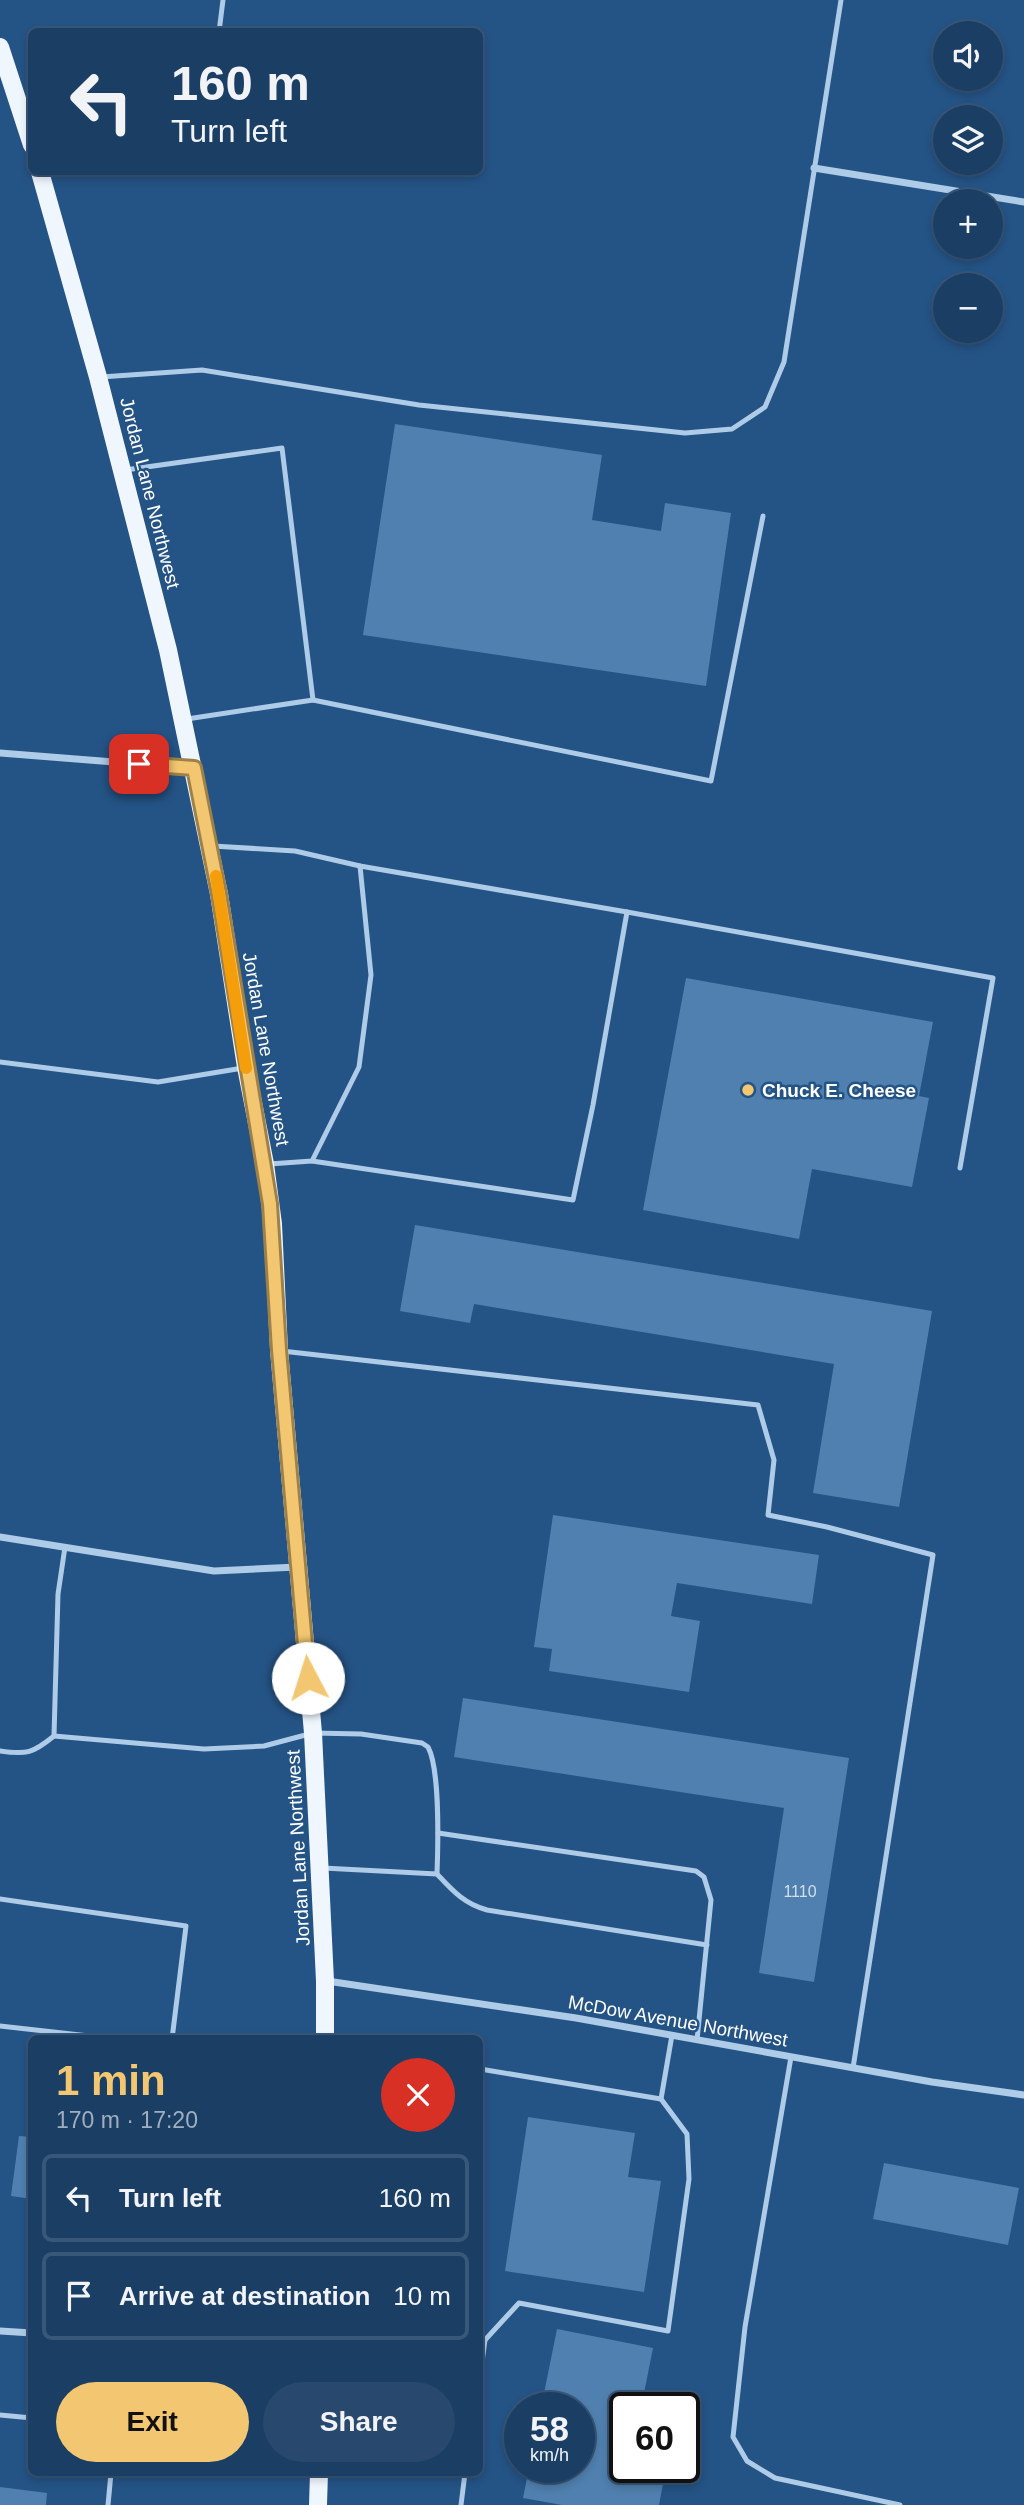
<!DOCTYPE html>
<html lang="en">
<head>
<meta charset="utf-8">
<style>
  body { margin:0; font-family:Arial,sans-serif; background:#28496d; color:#f1f3f6; height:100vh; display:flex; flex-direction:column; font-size:26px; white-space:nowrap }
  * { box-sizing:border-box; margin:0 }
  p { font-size:23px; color:#a0aebf }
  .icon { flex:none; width:38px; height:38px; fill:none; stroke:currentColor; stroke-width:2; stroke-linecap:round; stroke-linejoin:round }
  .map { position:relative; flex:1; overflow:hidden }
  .drawer { position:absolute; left:28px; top:2035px; width:455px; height:441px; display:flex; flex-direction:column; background:#1b3e64; border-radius:10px; box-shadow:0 4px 10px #0003,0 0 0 2px #395778 }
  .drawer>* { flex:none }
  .hud { position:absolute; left:28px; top:28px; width:455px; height:147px; border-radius:10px; box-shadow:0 4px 10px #0003,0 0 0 2px #395778; background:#1b3e64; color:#f1f3f6; overflow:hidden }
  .tools { position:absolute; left:933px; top:21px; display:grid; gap:14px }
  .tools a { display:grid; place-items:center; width:70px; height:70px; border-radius:50%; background:#1b3e64; box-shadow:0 4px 10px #0003,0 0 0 2px #395778; font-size:35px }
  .speed { position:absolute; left:504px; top:2392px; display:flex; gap:14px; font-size:35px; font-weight:700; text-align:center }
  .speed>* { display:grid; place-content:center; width:91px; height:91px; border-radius:50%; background:#1b3e64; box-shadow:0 4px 10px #0003,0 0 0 2px #395778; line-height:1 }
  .speed small { font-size:18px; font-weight:400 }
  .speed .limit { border:4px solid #111; border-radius:10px; background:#fff; color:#111 }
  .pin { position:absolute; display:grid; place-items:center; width:60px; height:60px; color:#fff; margin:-30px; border-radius:14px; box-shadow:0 4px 10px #0006 }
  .me { position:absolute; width:77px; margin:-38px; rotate:355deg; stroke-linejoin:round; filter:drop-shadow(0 0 5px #0008) }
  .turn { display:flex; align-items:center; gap:24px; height:147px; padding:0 28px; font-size:32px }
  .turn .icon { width:91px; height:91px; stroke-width:2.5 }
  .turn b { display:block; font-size:49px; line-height:60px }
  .round { display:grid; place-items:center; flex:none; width:74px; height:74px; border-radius:37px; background:#28496d }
  .summary { display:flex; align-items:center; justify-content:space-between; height:119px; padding:0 28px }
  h1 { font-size:42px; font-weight:600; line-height:52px; color:#f3c771 }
  .action { display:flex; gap:14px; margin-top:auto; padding:14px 28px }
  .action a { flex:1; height:80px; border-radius:42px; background:#f3c771; color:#111; font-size:28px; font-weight:600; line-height:80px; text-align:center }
  .action a+a { background:#28496d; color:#f1f3f6 }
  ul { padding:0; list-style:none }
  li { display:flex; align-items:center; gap:21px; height:88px; margin:0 14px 10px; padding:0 14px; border:4px solid #395778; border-radius:10px }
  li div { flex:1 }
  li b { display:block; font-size:26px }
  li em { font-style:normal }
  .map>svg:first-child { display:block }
</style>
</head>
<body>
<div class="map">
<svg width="1024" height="2505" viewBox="0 0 1024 2505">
  <rect width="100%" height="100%" fill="#245385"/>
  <!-- building -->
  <g fill="#5080af">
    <path d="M395,424L602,455L592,520L661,531L665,503L731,513L706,686L363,635Z"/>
    <path d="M686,978L933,1022L919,1096L929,1098L912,1187L812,1169L799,1239L643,1210Z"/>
    <path d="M415,1225L932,1311L899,1507L813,1493L834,1364L474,1304L470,1323L400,1311Z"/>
    <path d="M553,1515L819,1555L812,1604L677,1583L671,1616L700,1621L689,1692L549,1671L552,1649L534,1647Z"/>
    <path d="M463,1698L849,1758L814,1982L759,1973L784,1808L454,1757Z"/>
    <path d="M528,2117L635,2133L628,2177L661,2181L644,2292L505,2271Z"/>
    <path d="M19,2136L32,2137V2199L11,2196Z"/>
    <path d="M884,2163L1019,2188L1008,2245L873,2219Z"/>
    <path d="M557,2329L653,2348L641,2408H625V2468H666L659,2505H562L523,2498L529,2468H579V2408H541Z"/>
    <path d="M0,2487L47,2493L46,2505H0Z"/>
  </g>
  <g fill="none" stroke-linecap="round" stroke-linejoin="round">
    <!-- service -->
    <g stroke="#aecbe8" stroke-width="5">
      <path d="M219,32L223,0"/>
      <path d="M101,377L202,370L419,405L685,433L732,429L765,407L784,362L841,0"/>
      <path d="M125,470L282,448L313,700L187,719"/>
      <path d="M313,700L711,781L763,516"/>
      <path d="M213,846L295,851L360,866L627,912L993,978L960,1168"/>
      <path d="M0,1062L158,1082L243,1068"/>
      <path d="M312,1161L573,1200L593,1105L627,912"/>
      <path d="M269,1164L312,1161L359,1067L371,975L360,866"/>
      <path d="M282,1351L758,1405L774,1460L768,1515L827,1527L933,1555L853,2068"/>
      <path d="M65,1547L58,1594L54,1736L204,1749L264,1746L313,1733L361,1734L422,1743L428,1747C440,1769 438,1847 437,1874L323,1868"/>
      <path d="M0,1751C27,1755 33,1753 54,1736"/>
      <path d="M438,1833L696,1871L704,1877L711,1900L697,2040"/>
      <path d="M437,1874C452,1890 464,1904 487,1910L707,1945"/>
      <path d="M0,1899L186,1926L172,2039"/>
      <path d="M0,2026L116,2039"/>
      <path d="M791,2057L745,2327L733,2437L747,2461L775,2478L900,2505"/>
      <path d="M480,2069L661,2099L672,2035"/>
      <path d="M480,2340H485L480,2377"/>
      <path d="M485,2340L519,2303L668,2331L689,2179L687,2134L661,2099"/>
      <path d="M0,2415L32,2418"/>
      <path d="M108,2505L111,2473"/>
      <path d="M461,2505L465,2473"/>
    </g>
    <!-- minor -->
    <g stroke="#aecbe8" stroke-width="7">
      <path d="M814,168L1024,202"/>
      <path d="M0,753L190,768"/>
      <path d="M0,1537L214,1571L297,1567"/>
      <path d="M327,1981L576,2018L932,2082L1024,2095"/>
      <path d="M0,2331L32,2333"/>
    </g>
    <!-- primary -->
    <g stroke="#f0f6fe" stroke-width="18">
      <path d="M0,47L32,145"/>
      <path d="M40,172L98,377L168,650L219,894L246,1067L265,1164L273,1224L279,1350L313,1733L325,1981V2039"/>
      <path d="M318,2505L319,2473"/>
    </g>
  </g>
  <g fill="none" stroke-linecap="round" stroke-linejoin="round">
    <defs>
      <path id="route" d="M139,764L194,768L219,894L270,1204L279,1350L308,1678"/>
    </defs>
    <!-- route casing -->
    <use href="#route" stroke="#9e8149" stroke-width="18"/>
    <!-- route -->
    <use href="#route" stroke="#f3c771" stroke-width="12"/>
    <!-- slow -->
    <path stroke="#f59e0b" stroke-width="12" d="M216,876L246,1068"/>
  </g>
  <!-- markers -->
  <circle fill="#f3c771" stroke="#245385" stroke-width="2.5" cx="748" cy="1090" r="7"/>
  <g text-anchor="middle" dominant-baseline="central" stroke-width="5" stroke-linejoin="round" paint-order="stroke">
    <!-- number labels -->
    <g font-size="16" fill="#d3dfeb">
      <text x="800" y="1891">1110</text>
    </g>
    <!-- street labels -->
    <g font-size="19" fill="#fff" stroke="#245385">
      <text transform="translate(150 493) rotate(76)">Jordan Lane Northwest</text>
      <text transform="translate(266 1049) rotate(80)">Jordan Lane Northwest</text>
      <text transform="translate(298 1848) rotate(-93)">Jordan Lane Northwest</text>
      <text transform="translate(678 2021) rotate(10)">McDow Avenue Northwest</text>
    </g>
    <!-- poi labels -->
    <g font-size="19" font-weight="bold" fill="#fff" stroke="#245385" text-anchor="start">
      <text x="762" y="1090">Chuck E. Cheese</text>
    </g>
  </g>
</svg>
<div class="tools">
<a><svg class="icon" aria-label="sound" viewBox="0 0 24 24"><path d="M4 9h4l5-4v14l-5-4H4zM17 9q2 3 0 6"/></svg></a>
<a><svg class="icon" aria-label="layers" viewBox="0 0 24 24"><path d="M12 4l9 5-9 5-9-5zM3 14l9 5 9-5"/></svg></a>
<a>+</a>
<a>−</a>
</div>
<div class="speed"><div>58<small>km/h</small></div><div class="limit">60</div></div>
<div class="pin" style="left:139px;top:764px;background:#d93025"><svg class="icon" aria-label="arrive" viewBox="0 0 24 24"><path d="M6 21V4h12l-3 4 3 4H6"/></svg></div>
<svg class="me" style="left:308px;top:1678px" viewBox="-20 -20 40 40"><circle r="19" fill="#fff"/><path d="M0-13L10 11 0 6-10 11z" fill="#f3c771"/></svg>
<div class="hud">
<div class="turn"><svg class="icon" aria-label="left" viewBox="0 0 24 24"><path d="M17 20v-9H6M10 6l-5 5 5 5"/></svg><div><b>160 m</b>Turn left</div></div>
</div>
<section class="drawer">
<div class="summary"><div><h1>1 min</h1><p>170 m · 17:20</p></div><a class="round" style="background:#d93025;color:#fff"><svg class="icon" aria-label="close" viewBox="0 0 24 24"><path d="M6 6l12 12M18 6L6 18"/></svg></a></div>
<ul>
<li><svg class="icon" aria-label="left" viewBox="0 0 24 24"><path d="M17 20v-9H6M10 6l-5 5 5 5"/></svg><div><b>Turn left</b></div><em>160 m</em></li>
<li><svg class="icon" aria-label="arrive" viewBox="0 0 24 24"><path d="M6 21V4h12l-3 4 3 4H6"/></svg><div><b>Arrive at destination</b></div><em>10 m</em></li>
</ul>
<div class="action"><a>Exit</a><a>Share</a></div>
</section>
</div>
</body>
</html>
